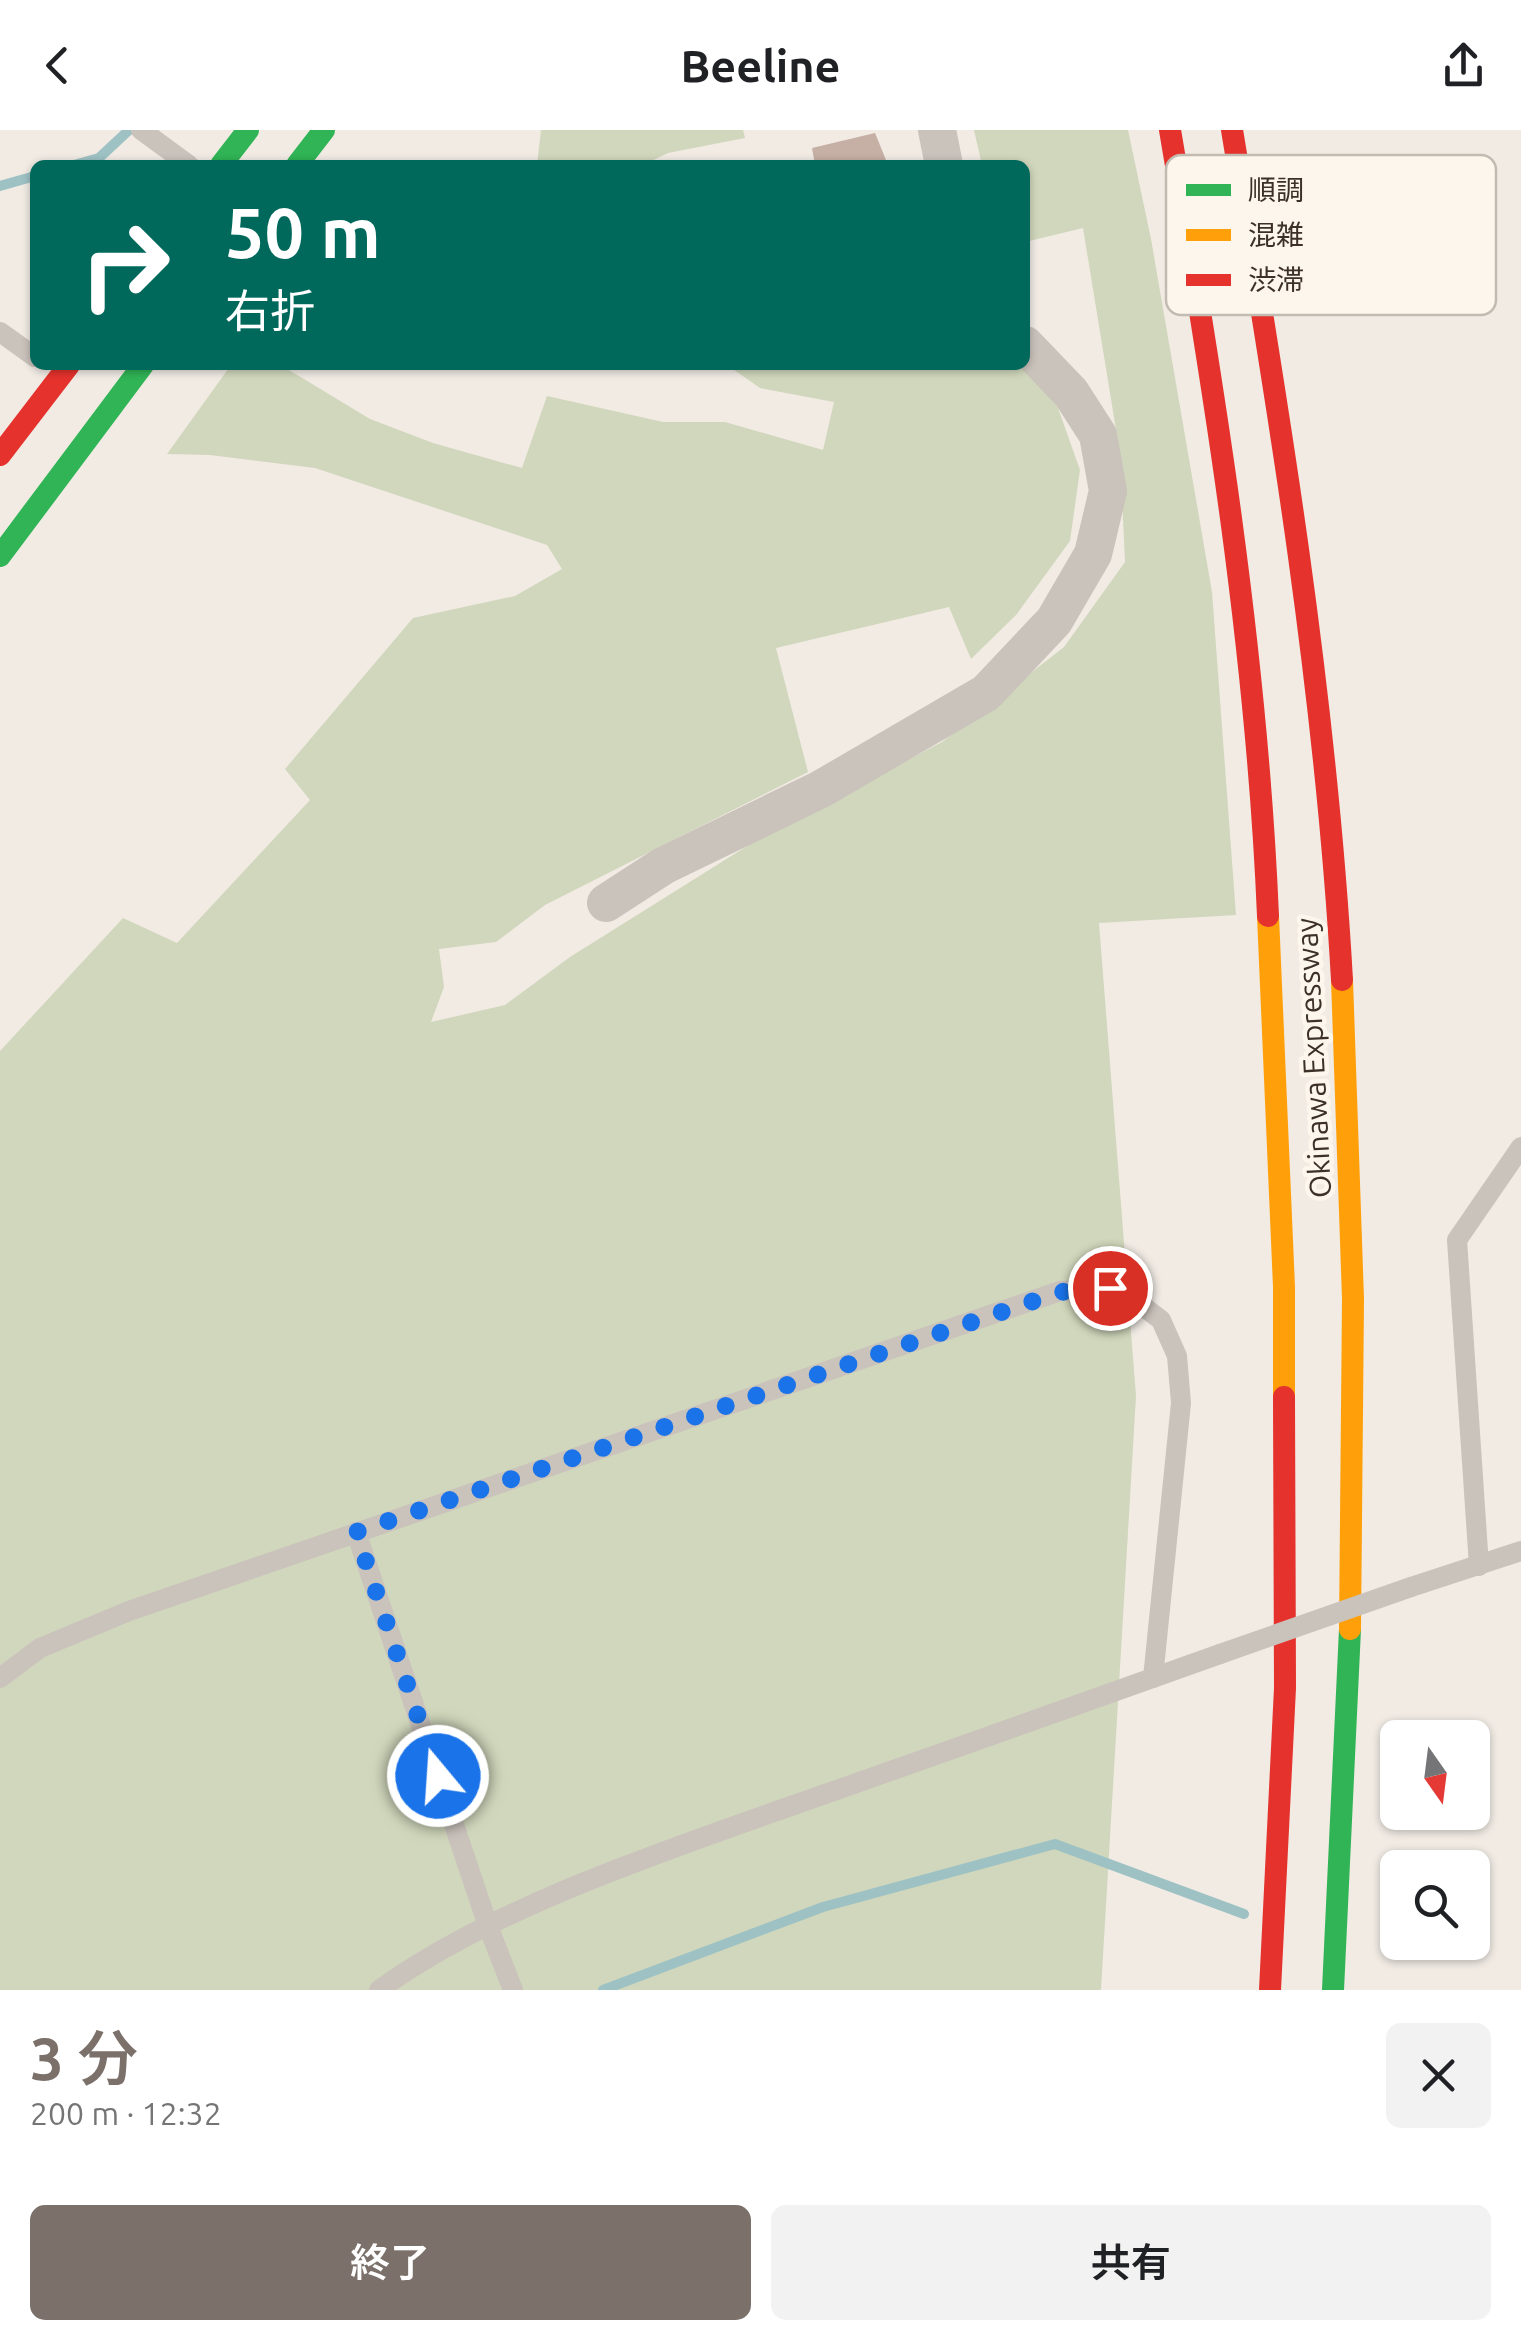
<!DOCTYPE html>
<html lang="ja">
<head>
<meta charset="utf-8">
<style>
  body { margin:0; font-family:Ubuntu,"Noto Sans JP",sans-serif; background:#f2f2f2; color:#202124; height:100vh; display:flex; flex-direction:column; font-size:38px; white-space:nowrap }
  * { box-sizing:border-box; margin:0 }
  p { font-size:32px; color:#757577 }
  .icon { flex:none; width:55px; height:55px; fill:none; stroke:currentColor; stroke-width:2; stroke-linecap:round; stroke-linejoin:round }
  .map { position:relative; height:1860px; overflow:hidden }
  .side { display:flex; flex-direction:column; background:#fff; flex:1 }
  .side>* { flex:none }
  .top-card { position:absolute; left:30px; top:30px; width:1000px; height:210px; border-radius:15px; box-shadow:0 2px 8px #0004; background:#00695c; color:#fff; overflow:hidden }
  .needle { width:65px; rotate:166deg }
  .tools { position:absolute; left:1380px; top:1590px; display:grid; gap:20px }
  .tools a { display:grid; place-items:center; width:110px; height:110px; border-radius:15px; background:#fff; box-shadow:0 2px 8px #0004; font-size:50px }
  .pin { position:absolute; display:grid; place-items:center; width:85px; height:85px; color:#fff; margin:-42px; border:5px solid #fff; border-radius:50%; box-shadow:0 2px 10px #0007 }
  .me { position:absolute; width:110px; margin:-55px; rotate:342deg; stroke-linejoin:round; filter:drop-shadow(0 0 8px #0008) }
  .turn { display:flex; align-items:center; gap:35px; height:210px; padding:0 30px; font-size:45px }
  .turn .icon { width:130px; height:130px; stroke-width:2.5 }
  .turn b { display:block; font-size:70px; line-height:85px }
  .round { display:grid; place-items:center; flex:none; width:105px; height:105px; border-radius:15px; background:#f2f2f2 }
  .overview { display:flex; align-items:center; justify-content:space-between; height:170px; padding:0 30px }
  h1 { font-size:60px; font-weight:600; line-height:75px; color:#7b716a }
  .cta { display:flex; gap:20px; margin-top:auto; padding:20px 30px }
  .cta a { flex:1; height:115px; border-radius:15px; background:#7b716a; color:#fff; font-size:40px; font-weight:600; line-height:115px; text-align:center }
  .cta a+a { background:#f2f2f2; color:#202124 }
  header { display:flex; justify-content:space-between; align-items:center; height:130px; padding:0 30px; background:#fff; font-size:45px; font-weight:600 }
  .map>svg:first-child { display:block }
</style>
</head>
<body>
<header><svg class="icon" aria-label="back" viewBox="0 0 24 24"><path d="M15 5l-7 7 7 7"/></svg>Beeline<svg class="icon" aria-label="share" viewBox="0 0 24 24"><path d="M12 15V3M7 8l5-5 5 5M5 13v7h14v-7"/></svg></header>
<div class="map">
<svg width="1521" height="1860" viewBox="0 0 1521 1860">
  <rect width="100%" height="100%" fill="#f1ebe4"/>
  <!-- green -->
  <g fill="#d1d7bc">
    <path d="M541,0H743L745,8L668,23L643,35H537Z"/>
    <path d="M974,0H1128L1151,109L1212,462L1236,785L1099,793L1136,1266L1101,1860H0V921L123,788L177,813L310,670L285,639L413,488L515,466L562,439L547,415L315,338L210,325L167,324L231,235H288L289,240L370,289L433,313L522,338L547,266L663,292H725L823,320L834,272L760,258L727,235H1022L1052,261L1080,340L1070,411L1016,485L971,529L949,477L776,518L808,642L545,775L496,812L439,819L444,857L431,892L505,875L570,827L760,708L942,612L1064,517L1125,432L1120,324L1083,98L1025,112V35H982Z"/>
  </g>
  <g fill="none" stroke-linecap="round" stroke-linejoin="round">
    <!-- stream -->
    <g stroke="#9ec2c4" stroke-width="10">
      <path d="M74,35L99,28L129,0"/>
      <path d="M0,56L35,46"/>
      <path d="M603,1860L823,1777L1055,1714L1244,1784"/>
    </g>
  </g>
  <!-- building -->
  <path fill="#c6afa4" d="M875,3L888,35H815L812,18Z"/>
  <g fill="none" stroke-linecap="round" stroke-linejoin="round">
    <!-- lane -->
    <g stroke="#cac3bc" stroke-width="20">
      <path d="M141,0L189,35"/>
      <path d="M0,202L35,227"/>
      <path d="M356,1402L488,1796L513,1860"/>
      <path d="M1479,1436L1457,1110L1521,1017"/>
      <path d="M1411,1457L1521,1421"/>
      <path d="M0,1548L40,1518L129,1481L1060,1161L1110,1158L1132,1168L1161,1190L1177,1226L1181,1273L1153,1548"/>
      <path d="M379,1860C488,1781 647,1727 774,1682C923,1630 1071,1577 1220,1524"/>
    </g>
    <!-- street -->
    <g stroke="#cac3bc" stroke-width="38">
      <path d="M937,0L944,35"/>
      <path d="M606,773L663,736L821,659L986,563L1054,491L1093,424L1108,361L1098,305L1071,263L1025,215"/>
    </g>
    <!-- fast -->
    <g stroke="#30b455" stroke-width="22">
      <path d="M221,35L248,0"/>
      <path d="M297,35L324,0"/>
      <path d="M0,426L143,235"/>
      <path d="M1333,1860L1350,1499"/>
    </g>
    <!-- slow -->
    <g stroke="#ff9f0a" stroke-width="22">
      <path d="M1268,786L1284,1157V1267"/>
      <path d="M1342,850L1353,1169L1350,1499"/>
    </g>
    <!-- jam -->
    <g stroke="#e5322d" stroke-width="22">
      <path d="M1170,0C1214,260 1257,521 1268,786"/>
      <path d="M1232,0C1279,282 1326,565 1342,850"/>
      <path d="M0,325L69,235"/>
      <path d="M1270,1860L1285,1558L1284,1267"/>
    </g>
    <!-- lane-bridge -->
    <path stroke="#cac3bc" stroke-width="20" d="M1220,1524L1411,1457"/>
  </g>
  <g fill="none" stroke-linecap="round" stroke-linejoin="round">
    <!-- route -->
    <path stroke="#1a73e8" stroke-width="18" stroke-dasharray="0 32.4" d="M438,1646L356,1402L1060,1162L1110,1158"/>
  </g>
  <g text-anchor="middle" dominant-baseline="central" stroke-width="9" stroke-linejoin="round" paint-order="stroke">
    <!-- street labels -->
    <g font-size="30" fill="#3c3029" stroke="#fcf6ec">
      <text transform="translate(1313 928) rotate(-93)">Okinawa Expressway</text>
    </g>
  </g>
  <!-- legend -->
  <rect x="1166" y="25" width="330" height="160" rx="15" fill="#fcf6ec" stroke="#c2bbb2" stroke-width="2.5"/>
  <rect x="1186" y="54" width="45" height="12" fill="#30b455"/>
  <rect x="1186" y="99" width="45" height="12" fill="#ff9f0a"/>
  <rect x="1186" y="144" width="45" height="12" fill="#e5322d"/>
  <g font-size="28" fill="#3c3029">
    <text x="1248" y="70">順調</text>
    <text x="1248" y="115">混雑</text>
    <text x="1248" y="160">渋滞</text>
  </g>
</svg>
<div class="tools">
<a><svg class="needle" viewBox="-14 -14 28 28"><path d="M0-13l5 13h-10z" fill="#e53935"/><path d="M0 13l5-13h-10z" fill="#757577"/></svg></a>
<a><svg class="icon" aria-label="search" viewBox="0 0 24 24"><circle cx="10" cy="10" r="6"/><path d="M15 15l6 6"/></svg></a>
</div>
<div class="pin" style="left:1110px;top:1158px;background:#d93025"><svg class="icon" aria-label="arrive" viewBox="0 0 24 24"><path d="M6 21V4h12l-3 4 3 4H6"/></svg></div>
<svg class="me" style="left:438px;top:1646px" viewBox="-20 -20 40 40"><circle r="17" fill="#1a73e8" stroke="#fff" stroke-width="3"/><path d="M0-11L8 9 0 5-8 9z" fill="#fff"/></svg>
<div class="top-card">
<div class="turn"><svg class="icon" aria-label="right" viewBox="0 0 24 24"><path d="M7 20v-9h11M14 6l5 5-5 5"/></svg><div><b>50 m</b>右折</div></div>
</div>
</div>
<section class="side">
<div class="overview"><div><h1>3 分</h1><p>200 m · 12:32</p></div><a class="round"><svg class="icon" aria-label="close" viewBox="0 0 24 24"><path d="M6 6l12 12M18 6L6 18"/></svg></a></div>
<div class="cta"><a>終了</a><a>共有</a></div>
</section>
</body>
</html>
